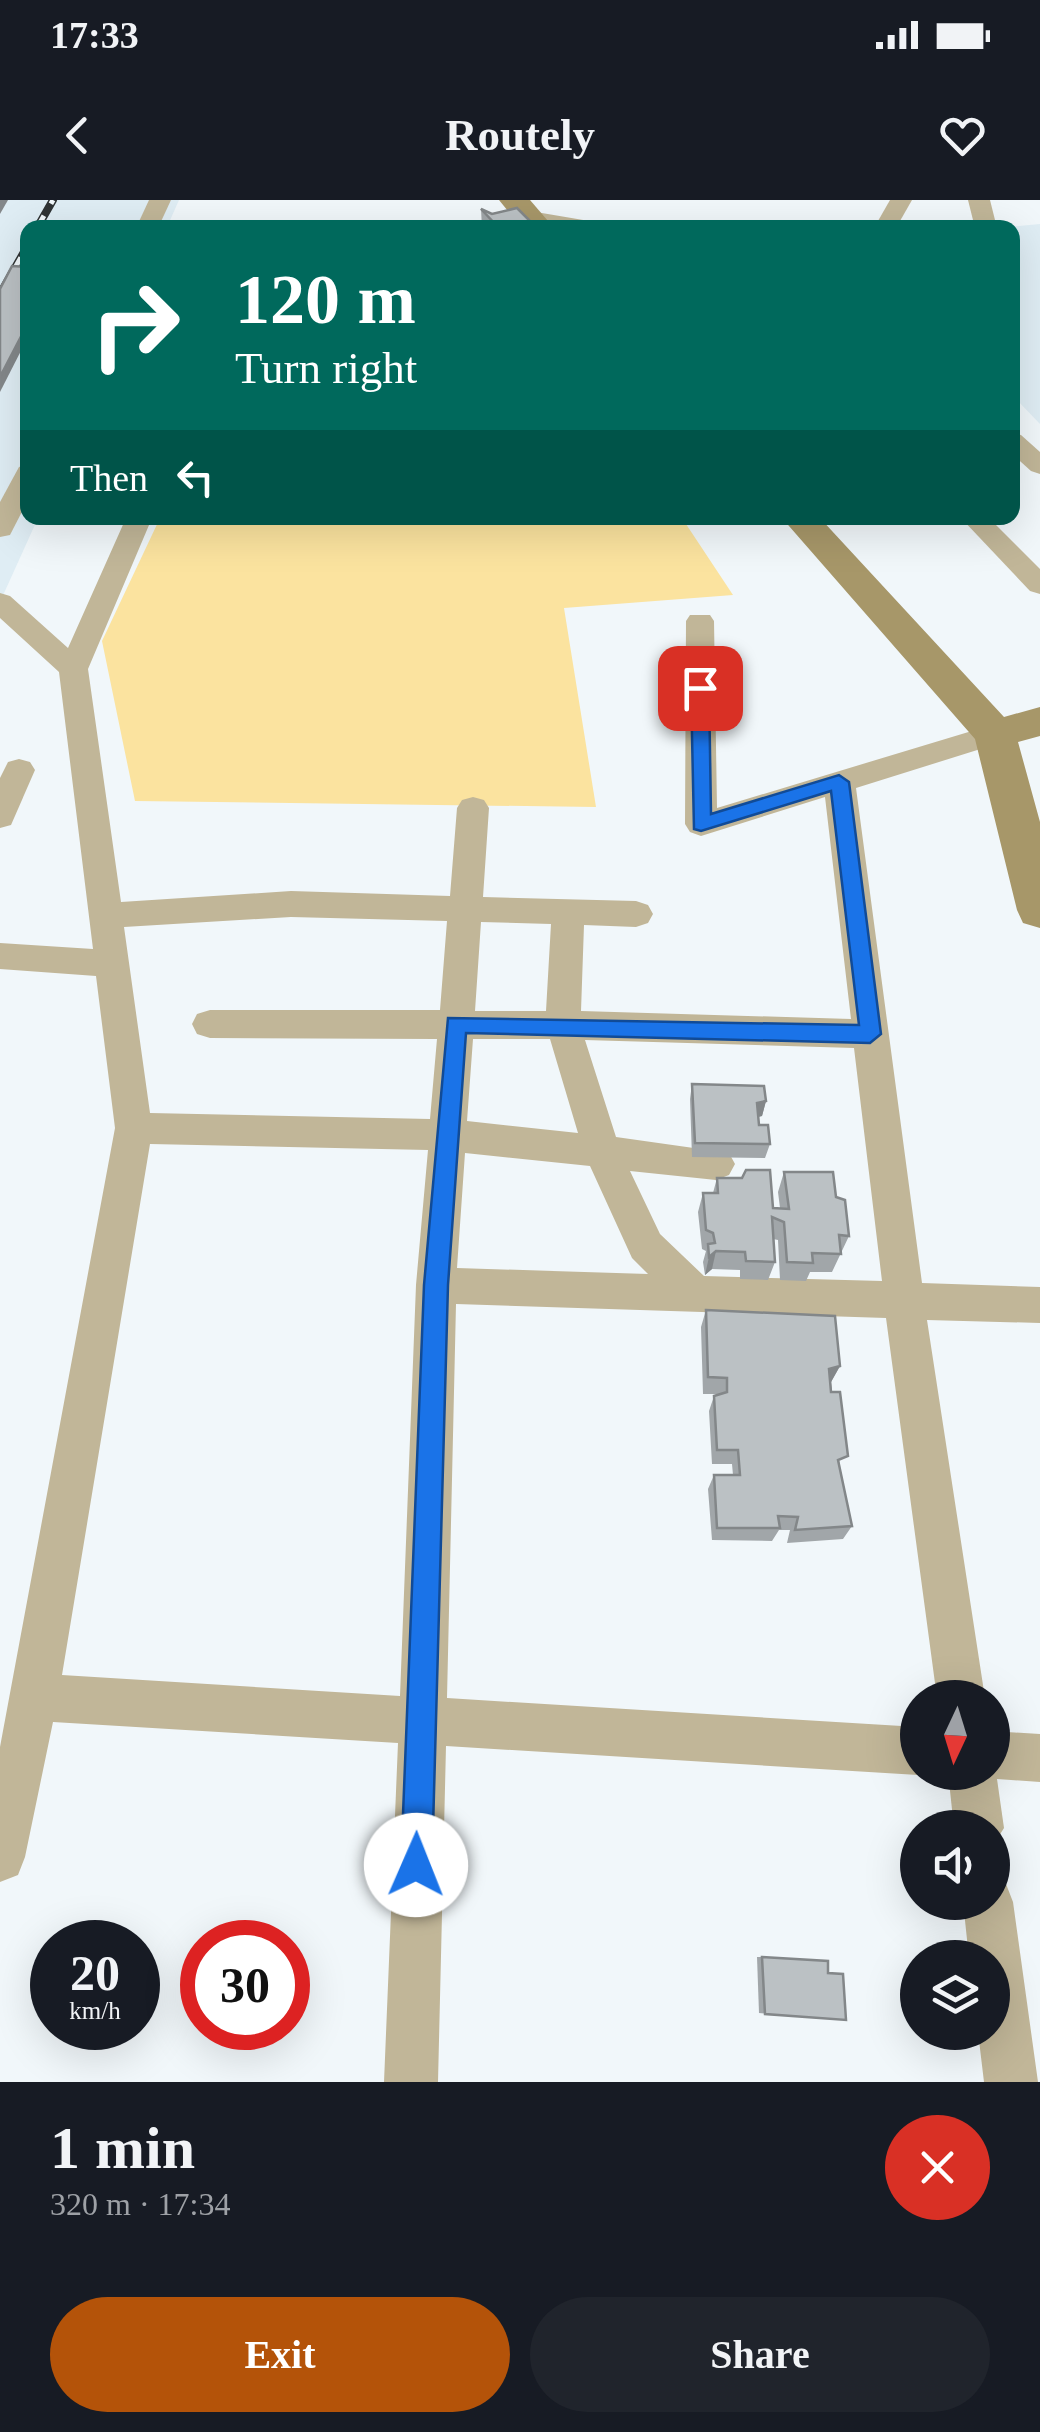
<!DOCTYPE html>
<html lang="en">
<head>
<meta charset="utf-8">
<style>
  body { margin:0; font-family:Georgia,serif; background:#20242c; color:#f1f3f6; height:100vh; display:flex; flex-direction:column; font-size:38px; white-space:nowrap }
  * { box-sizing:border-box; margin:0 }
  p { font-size:32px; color:#9ea1a6 }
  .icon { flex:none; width:55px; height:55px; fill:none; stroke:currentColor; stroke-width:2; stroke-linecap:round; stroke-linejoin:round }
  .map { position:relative; height:1882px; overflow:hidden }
  .drawer { display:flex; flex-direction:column; background:#171b24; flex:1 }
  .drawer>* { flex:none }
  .top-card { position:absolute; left:20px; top:20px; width:1000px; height:305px; border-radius:20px; box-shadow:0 10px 40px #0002; background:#00695c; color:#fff; overflow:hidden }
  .needle { width:65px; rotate:184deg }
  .fabs { position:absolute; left:900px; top:1480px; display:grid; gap:20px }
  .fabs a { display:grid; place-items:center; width:110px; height:110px; border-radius:50%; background:#171b24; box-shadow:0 10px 40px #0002; font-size:50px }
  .speed { position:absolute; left:30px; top:1720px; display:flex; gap:20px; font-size:50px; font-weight:700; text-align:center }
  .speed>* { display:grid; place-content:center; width:130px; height:130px; border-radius:50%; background:#171b24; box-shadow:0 10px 40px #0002; line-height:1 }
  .speed small { font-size:25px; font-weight:400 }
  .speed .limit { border:15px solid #d22; background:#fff; color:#111 }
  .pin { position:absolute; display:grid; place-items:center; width:85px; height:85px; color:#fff; margin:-42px; border-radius:20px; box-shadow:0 5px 15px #0006 }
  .me { position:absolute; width:110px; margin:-55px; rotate:1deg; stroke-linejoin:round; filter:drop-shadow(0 0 8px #0008) }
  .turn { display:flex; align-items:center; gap:35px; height:210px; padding:0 50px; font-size:45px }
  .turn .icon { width:130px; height:130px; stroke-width:2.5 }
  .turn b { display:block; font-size:70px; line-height:85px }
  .then { display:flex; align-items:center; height:95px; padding:0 50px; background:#0003; gap:20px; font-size:38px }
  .round { display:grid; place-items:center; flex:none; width:105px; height:105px; border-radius:52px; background:#20242c }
  .headline { display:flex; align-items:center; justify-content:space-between; height:170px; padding:0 50px }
  h1 { font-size:60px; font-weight:800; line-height:75px }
  .primary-button { display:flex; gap:20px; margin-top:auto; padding:20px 50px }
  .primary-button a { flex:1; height:115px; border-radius:60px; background:#b45309; color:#fff; font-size:40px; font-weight:800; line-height:115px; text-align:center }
  .primary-button a+a { background:#20242c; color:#f1f3f6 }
  .status { display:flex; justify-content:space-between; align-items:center; height:70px; padding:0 50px; background:#171b24; direction:ltr }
  .status svg { height:28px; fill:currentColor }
  header { display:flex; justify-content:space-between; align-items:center; height:130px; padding:0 50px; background:#171b24; font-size:45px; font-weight:800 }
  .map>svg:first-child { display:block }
</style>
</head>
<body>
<div class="status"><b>17:33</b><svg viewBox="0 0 49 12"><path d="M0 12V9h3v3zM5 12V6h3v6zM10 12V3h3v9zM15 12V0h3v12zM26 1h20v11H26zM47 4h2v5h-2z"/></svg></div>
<header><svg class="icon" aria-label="back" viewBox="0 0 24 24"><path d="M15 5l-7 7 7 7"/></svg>Routely<svg class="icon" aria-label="heart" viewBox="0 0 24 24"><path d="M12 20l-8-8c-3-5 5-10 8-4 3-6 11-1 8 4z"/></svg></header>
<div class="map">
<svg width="1040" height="1882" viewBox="0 0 1040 1882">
  <rect width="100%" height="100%" fill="#f1f7fa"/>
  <!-- built -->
  <g fill="#dfedf4">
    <path d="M0,0H179L167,27L28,28V318H38L0,402Z"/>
    <path d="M1040,24V224L1013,196L1012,28L1007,27Z"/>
  </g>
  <!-- green -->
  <path fill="#fbe39f" d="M160,318H682L733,395L564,408L596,607L135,601L102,441Z"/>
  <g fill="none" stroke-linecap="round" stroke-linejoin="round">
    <!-- street -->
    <g fill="#c1b698" fill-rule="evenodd">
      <path d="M149,0H171L158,28H136Z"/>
      <path d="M890,0H912L896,28H874Z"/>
      <path d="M968,0H990L997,28H975Z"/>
      <path d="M530,11L595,22L605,28H554L522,22L519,17Z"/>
      <path d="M1012,233L1021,235L1040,252V274L1031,271L1012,254Z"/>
      <path d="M28,264V300L10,335L0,337V302L19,267Z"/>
      <path d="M126,318H152L88,469L121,702L291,691L450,696L457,608L462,600L473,597L484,600L489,608L483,697L636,701L648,705L653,714L648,723L636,727L584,725L581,811L851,819L825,597L701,636L690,632L685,624L686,421L690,415H710L714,421L717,608L995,524L1006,527L1010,534L1006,541L856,588L922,1083L1040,1087V1123L927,1120L985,1498H937L886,1118L456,1104L447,1498L918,1527V1572H924L918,1575L446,1546L438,1882H384L398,1543L53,1522L25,1657L18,1675L0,1682V1547L115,928L96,776L0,769V743L93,749L59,472L0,418V393L10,396L68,448ZM291,717L447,721L440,810H210L197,814L192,824L197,834L210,838L437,839L430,919L150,913L124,727ZM481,722L551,724L546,811H475ZM473,839H550L578,933L467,921ZM585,840L854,848L882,1081L704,1076L660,1034L630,971L716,980L729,975L735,964L729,953L616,937ZM150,944L428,950L416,1085L400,1496L62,1475ZM465,953L590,966L632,1058L648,1074L457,1068Z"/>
      <path d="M961,318H989L1040,369V394L1030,391Z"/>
      <path d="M19,559L30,562L35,570L11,625L0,628V578L8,562Z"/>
      <path d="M992,1531L1040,1534V1582L997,1579L1004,1628L992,1647V1628H954L948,1572H992Z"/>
      <path d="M992,1679L1006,1684L1013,1702L1038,1882H984L978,1832H992V1758H969L963,1702H992Z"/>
    </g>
    <!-- secondary -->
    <g fill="#a79769" fill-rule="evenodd">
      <path d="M499,0H530L554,28H522Z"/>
      <path d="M782,318H820L1004,517L1040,507V536L1018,542L1040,622V728L1023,723L1017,710L975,539Z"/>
    </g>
    <defs>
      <g id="rail">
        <path d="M37,28L53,0"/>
        <path d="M0,94L28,45"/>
      </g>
    </defs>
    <!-- rail casing -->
    <use href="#rail" stroke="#2f3334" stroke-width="8"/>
    <!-- rail -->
    <use href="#rail" stroke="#f1f7fa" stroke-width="5" stroke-dasharray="14" stroke-linecap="butt"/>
  </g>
  <!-- wall -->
  <g fill="#a1a6a9">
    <path d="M481,9L492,14L537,28H482Z"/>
    <path d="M692,884L766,901L762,916L758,917L759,925L770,944L765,958L692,957L690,899Z"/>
    <path d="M784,972L836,997L849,1036L832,1072H810L806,1081L780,1080L778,1040L773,1039L775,1062L768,1080L740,1079V1070L712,1069L705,1075L703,1062L706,1051L702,1049L698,1012L703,993H713L717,978L773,1008H780L778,992Z"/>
    <path d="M706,1110L840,1166L831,1182L840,1268L852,1326L843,1339L787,1343L790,1330H779L772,1341L712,1340L708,1289L714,1275H733L732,1264H712L709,1211L714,1196L719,1194H703L701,1127Z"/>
    <path d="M757,1757H762L828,1773L846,1820L759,1813Z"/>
  </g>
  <!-- shaded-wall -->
  <g fill="#838789">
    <path d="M0,0H8L0,14Z"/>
    <path d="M28,123V137L0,192V177Z"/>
    <path d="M766,901L762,916L753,918L757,903Z"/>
    <path d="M716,1051L712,1069L705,1075L709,1057Z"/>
    <path d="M840,1166L831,1182L821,1186L829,1169Z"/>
  </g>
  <!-- building -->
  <g fill="#bbc1c4" stroke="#838789" stroke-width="2.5">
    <path d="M517,8L537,28H499L481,9L492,14Z"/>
    <path d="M12,66L28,67V123L0,177V89Z"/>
    <path d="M692,884L764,886L766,901L757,903L759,925H768L770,944L695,943Z"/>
    <path d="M746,970H770L773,1008L789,1009L784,972H833L836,997L845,1000L849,1036L839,1035L841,1054L812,1053L813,1063L787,1062L784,1022L772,1017L775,1062L746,1061L745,1052L716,1051L709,1057L708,1044L715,1043L713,1033L706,1030L703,993H718L717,978H742Z"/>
    <path d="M706,1110L835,1116L840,1166L829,1169L831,1192H840L848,1256L838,1260L852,1326L795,1330L798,1317L778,1316L780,1328H717L714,1275H740L738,1250H717L714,1196L727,1192V1178L708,1177Z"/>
    <path d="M762,1757L828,1761V1773L843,1774L846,1820L765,1814Z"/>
  </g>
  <!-- route -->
  <path fill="#1a73e8" stroke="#114b97" stroke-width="2.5" d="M700,482L709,488L711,614L839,575L849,582L881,834L870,843L466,833L448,1085L432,1665L427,1676L416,1680L406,1676L401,1665L424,1085L448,818L859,825L831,591L701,631L694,629L691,488Z"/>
</svg>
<div class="fabs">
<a><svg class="needle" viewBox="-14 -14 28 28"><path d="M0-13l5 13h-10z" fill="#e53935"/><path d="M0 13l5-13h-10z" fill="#9ea1a6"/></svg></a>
<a><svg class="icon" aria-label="sound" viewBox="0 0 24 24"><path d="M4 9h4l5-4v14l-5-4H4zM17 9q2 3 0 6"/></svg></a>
<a><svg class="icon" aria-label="layers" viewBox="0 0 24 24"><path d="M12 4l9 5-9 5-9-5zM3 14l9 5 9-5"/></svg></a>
</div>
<div class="speed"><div>20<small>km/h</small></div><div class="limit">30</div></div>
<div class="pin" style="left:700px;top:488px;background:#d93025"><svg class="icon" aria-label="arrive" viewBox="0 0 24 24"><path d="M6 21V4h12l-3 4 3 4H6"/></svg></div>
<svg class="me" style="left:416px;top:1665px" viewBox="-20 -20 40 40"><circle r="19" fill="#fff"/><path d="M0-13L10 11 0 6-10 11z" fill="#1a73e8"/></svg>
<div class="top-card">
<div class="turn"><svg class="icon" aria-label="right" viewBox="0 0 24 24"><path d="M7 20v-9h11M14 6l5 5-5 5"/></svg><div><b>120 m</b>Turn right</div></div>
<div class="then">Then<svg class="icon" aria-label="left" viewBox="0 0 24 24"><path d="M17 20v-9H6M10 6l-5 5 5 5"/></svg></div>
</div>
</div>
<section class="drawer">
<div class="headline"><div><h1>1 min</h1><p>320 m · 17:34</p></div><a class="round" style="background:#d93025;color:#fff"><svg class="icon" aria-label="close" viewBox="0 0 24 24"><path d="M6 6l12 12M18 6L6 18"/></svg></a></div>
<div class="primary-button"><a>Exit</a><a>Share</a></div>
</section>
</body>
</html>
